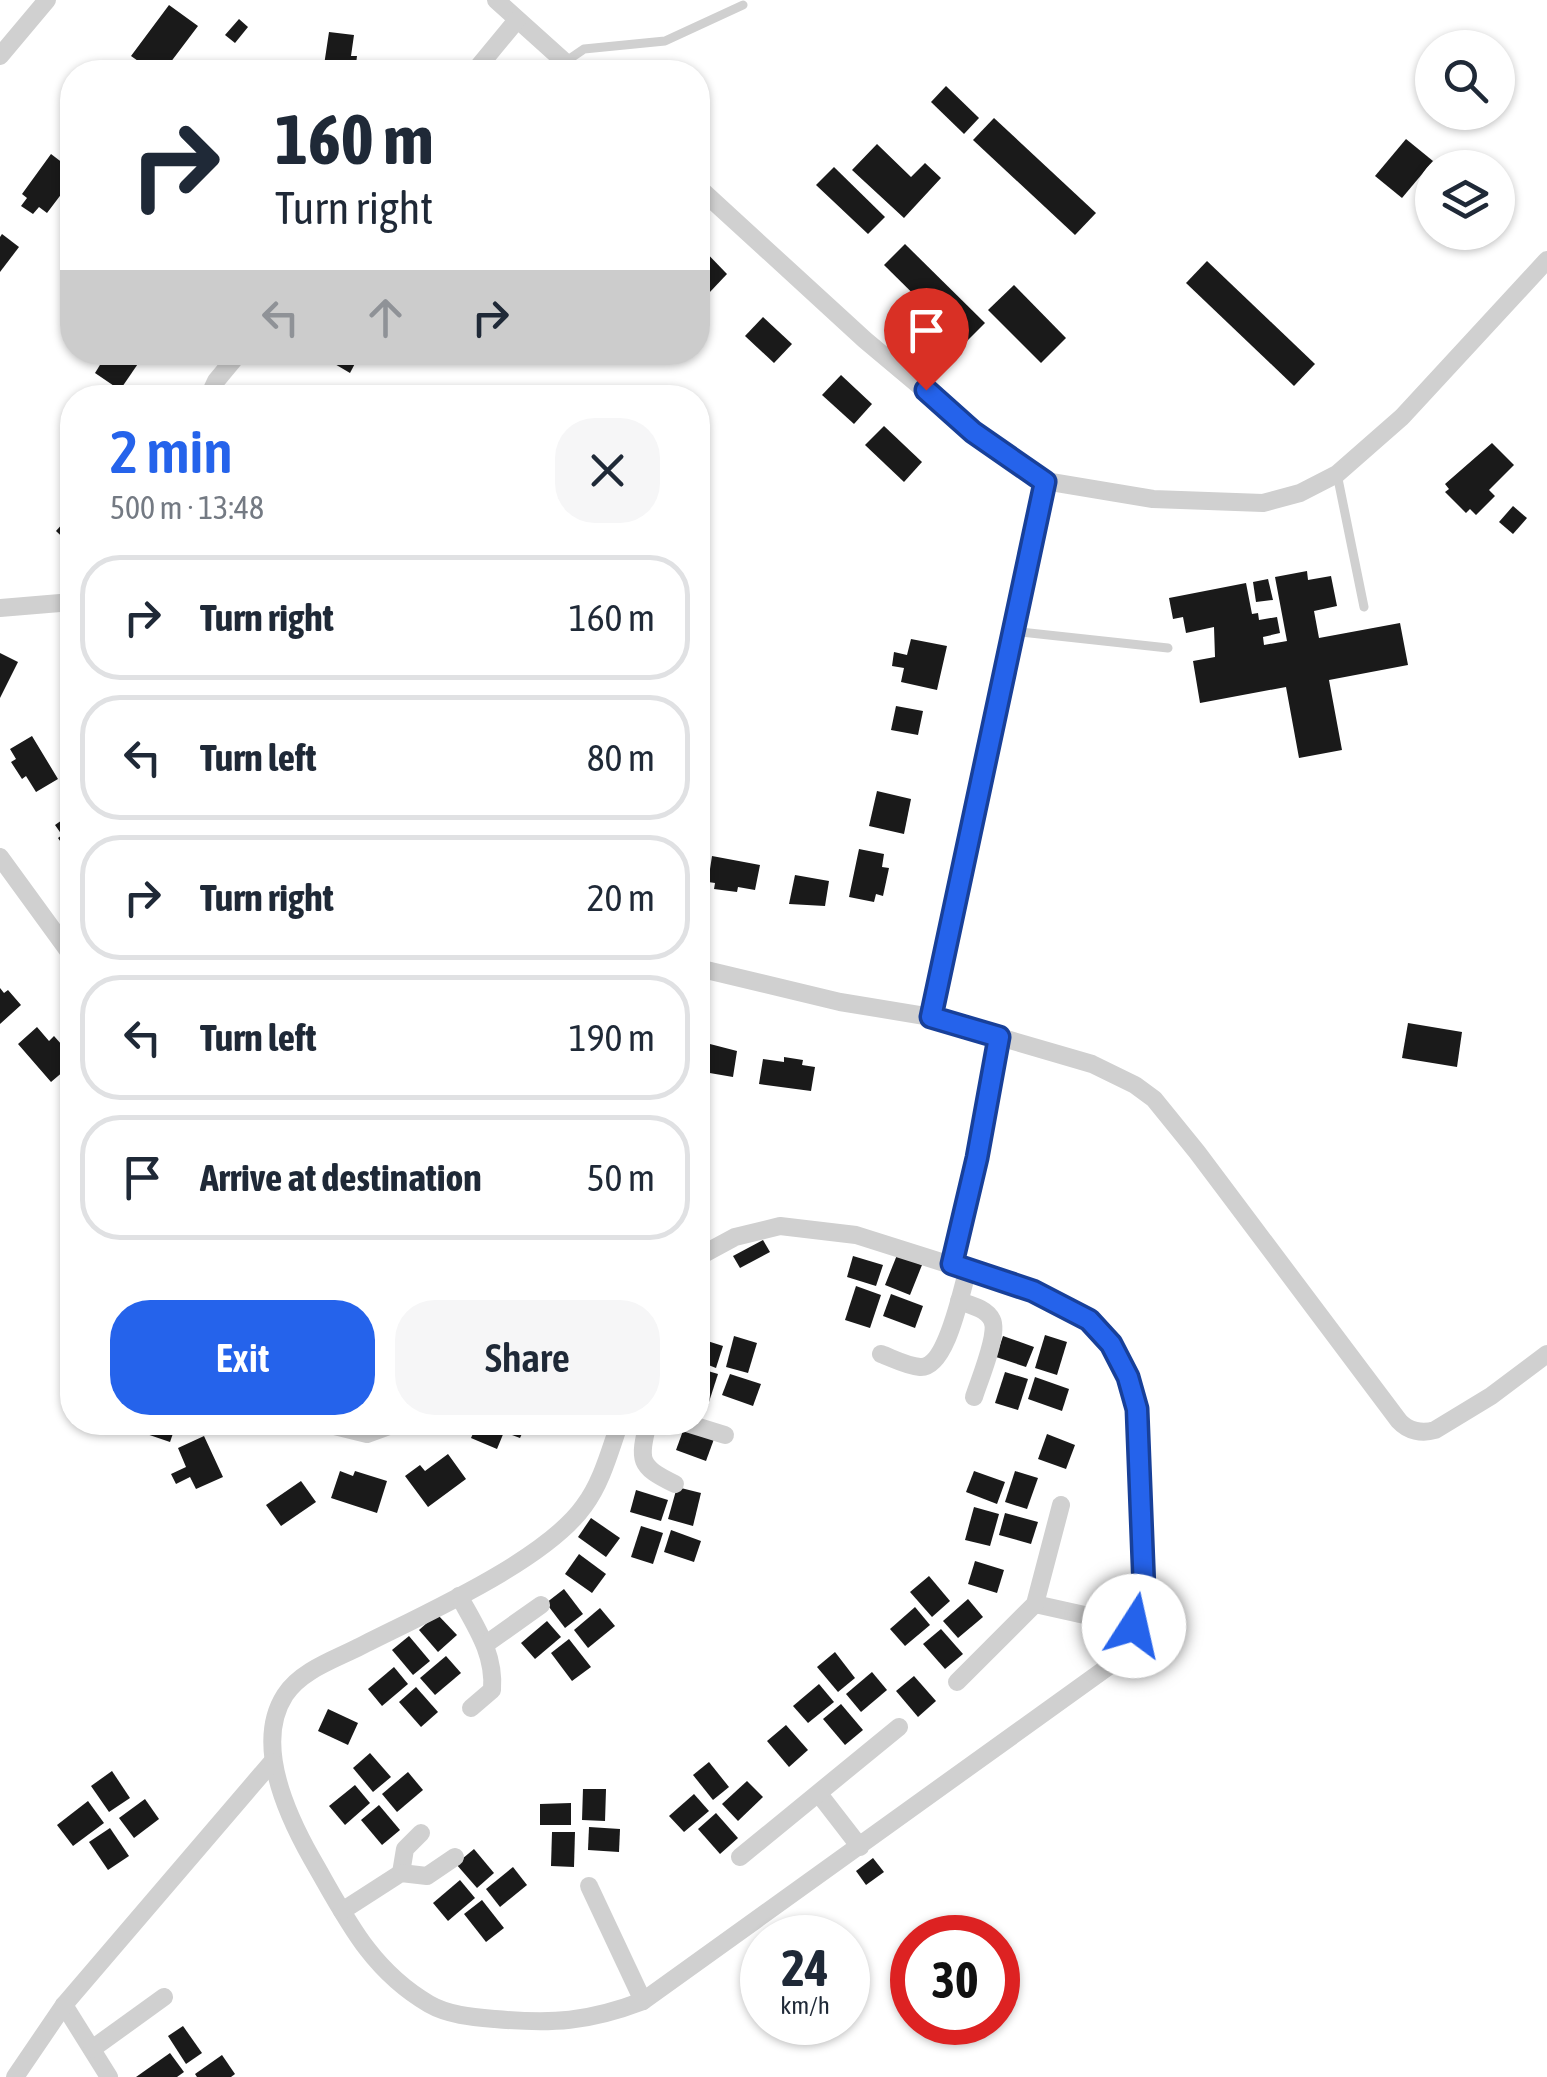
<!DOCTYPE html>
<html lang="en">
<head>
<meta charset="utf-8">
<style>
  body { margin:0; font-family:"Asap Condensed",sans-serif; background:#f6f6f7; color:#1f2937; height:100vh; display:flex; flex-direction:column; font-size:38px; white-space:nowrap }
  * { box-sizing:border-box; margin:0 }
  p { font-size:32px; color:#747a83 }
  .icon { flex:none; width:55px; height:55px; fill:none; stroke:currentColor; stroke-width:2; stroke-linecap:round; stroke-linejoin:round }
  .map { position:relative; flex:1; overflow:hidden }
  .details { position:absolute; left:60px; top:385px; width:650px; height:1050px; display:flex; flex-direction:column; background:#fff; border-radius:40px; box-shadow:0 2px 8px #0004 }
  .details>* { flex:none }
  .top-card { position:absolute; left:60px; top:60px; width:650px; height:305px; border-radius:40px; box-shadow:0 2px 8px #0004; background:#fff; color:#1f2937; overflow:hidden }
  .tools { position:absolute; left:1415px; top:30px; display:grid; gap:20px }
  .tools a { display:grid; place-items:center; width:100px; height:100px; border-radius:50%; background:#fff; box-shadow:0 2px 8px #0004; font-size:50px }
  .speed { position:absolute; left:740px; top:1915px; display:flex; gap:20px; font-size:50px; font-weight:700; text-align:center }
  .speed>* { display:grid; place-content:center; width:130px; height:130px; border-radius:50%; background:#fff; box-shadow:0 2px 8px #0004; line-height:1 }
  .speed small { font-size:25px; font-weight:400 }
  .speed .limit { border:15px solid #d22; background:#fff; color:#111 }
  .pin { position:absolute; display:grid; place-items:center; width:85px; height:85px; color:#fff; margin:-102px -42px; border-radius:50% 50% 50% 0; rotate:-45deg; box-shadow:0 0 10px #0007 }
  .pin .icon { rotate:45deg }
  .me { position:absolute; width:110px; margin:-55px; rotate:10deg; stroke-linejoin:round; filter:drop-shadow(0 0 8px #0008) }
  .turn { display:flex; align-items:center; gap:35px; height:210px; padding:0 50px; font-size:45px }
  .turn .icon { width:130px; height:130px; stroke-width:2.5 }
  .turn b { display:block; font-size:70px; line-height:85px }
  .lanes { display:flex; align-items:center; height:95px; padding:0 50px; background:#0003; justify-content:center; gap:50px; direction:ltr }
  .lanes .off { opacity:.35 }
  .round { display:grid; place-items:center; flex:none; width:105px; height:105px; border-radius:40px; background:#f6f6f7 }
  .headline { display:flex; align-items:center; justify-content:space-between; height:170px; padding:0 50px }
  h1 { font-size:60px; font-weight:600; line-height:75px; color:#2563eb }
  .action { display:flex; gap:20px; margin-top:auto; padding:20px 50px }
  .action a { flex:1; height:115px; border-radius:40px; background:#2563eb; color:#fff; font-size:40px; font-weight:600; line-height:115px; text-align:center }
  .action a+a { background:#f6f6f7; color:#1f2937 }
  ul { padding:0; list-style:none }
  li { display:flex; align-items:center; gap:30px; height:125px; margin:0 20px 15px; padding:0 30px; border:5px solid #e0e1e3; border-radius:40px }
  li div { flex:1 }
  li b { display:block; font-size:38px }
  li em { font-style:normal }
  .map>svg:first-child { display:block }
</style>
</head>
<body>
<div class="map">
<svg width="1547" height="2077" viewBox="0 0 1547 2077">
  <rect width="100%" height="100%" fill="#fff"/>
  <!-- building -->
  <g fill="#1a1a1a">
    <path d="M169,5L198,26L167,67L158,60L151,70L131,56Z"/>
    <path d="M239,19L248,27L235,43L225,35Z"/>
    <path d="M329,32L354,35L351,56H357L355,72H323Z"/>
    <path d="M946,86L979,118L964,134L931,102Z"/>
    <path d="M994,118L1096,213L1075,235L973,140Z"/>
    <path d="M1406,139L1433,161L1402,198L1375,176Z"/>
    <path d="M877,144L911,177L925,163L941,178L904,218L852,170Z"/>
    <path d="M51,154L72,170V180L47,213L39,207L33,214L21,206L27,198L22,194Z"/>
    <path d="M834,167L885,217L868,234L816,185Z"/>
    <path d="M2,234L19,247L0,272V237Z"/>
    <path d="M698,244L727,274L709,293L698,282Z"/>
    <path d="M905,244L985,323L964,344L884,265Z"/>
    <path d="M1207,261L1315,364L1294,386L1186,283Z"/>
    <path d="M1014,285L1066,338L1041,363L988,310Z"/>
    <path d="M763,317L792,344L774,363L745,336Z"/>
    <path d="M108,352L144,355L120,390L95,373Z"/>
    <path d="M332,352H361L350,373L328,360Z"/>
    <path d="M841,375L872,404L854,424L822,395Z"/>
    <path d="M884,426L922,462L904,482L865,445Z"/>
    <path d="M1492,443L1514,465L1489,490L1495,496L1476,515L1470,509L1466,513L1445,492L1449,489L1445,484Z"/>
    <path d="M1513,506L1527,518L1513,534L1499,522Z"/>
    <path d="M72,513V546L56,531Z"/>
    <path d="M1307,571L1308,580L1331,576L1337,606L1314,611L1319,638L1400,623L1408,665L1329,680L1342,750L1299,758L1286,687L1200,703L1193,661L1215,657L1214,627L1186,633L1183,617L1173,619L1169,598L1246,583L1252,614L1258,613L1259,620L1277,617L1280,633L1263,637L1264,645L1287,641L1275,577Z"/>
    <path d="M1268,579L1273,600L1256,602L1253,582Z"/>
    <path d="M911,639L947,646L937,690L901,682L904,668L892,666L894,652L907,655Z"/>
    <path d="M0,653L18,662L0,698Z"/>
    <path d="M896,706L923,711L918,735L891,730Z"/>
    <path d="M32,736L58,779L36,792L26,776L22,779L11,762L16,759L10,749Z"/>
    <path d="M877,791L911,799L904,834L869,826Z"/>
    <path d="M72,813V847L67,851L58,838L62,835L55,825Z"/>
    <path d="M859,849L884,854L882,867L889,868L883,896L876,894L874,902L849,897Z"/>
    <path d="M712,856L760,865L755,890L738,887L737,892L714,889L715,883L708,882Z"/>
    <path d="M795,875L829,881L825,906L789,904Z"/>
    <path d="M0,988L4,993L8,990L21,1005L0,1024Z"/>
    <path d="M1408,1023L1462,1032L1457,1067L1402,1058Z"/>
    <path d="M37,1027L49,1041L54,1036L70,1054L65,1059L71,1065L51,1082L18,1044Z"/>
    <path d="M710,1044L737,1051L733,1077L698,1071V1046L709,1047Z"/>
    <path d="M784,1057L803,1060L802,1065L815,1067L811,1091L759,1084L763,1059L784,1062Z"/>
    <path d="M763,1240L770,1252L740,1268L733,1256Z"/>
    <path d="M897,1255L922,1265L910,1295L885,1285Z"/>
    <path d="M853,1256L883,1265L876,1286L847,1277Z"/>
    <path d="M856,1286L881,1295L870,1328L845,1320Z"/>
    <path d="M891,1294L923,1306L915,1328L883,1316Z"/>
    <path d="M1045,1335L1067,1342L1057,1375L1035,1368Z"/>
    <path d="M734,1336L757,1343L748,1373L726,1367Z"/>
    <path d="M1003,1336L1034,1347L1026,1367L996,1357Z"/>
    <path d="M698,1338L723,1346L716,1368L698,1361Z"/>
    <path d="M698,1368L718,1374L708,1405L698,1402Z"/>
    <path d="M1005,1372L1028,1379L1018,1410L995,1403Z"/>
    <path d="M730,1374L761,1384L753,1406L722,1395Z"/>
    <path d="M1035,1377L1069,1389L1062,1411L1028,1399Z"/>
    <path d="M124,1422H177L170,1442L123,1426Z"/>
    <path d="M478,1422H520L526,1425L520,1438L504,1432L497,1449L471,1438Z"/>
    <path d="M684,1428L714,1439L706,1461L676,1450Z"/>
    <path d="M1047,1434L1075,1445L1066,1469L1038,1459Z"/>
    <path d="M204,1436L223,1477L196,1489L190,1477L176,1484L171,1474L186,1467L178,1448Z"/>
    <path d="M448,1454L466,1479L428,1507L405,1476L420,1465L425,1471Z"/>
    <path d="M340,1471L353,1476L355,1471L387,1481L377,1513L331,1498Z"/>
    <path d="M974,1471L1005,1482L997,1504L966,1492Z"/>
    <path d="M1015,1471L1038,1478L1027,1509L1005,1502Z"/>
    <path d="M301,1481L316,1502L281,1526L266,1505Z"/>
    <path d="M677,1487L701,1493L693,1526L668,1519Z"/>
    <path d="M636,1490L668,1500L661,1521L630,1512Z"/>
    <path d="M974,1507L999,1514L990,1546L965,1540Z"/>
    <path d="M1005,1513L1038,1522L1031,1544L999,1535Z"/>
    <path d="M591,1518L620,1538L606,1557L578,1537Z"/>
    <path d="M641,1526L663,1533L653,1564L631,1557Z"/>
    <path d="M671,1530L701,1541L694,1562L664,1552Z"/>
    <path d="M579,1554L606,1574L592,1593L565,1574Z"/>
    <path d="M975,1561L1004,1570L997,1593L968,1584Z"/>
    <path d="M929,1576L950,1601L932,1617L910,1592Z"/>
    <path d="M564,1589L583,1614L565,1628L546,1603Z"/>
    <path d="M968,1599L983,1617L958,1638L943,1621Z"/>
    <path d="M915,1607L930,1625L905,1646L890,1629Z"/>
    <path d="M600,1608L615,1626L588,1648L574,1630Z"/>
    <path d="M437,1614L457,1635L438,1652L419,1630Z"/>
    <path d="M547,1621L561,1637L535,1659L521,1643Z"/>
    <path d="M941,1629L963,1654L945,1669L923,1644Z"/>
    <path d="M409,1636L430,1661L413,1675L392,1650Z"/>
    <path d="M569,1639L591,1667L572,1681L551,1653Z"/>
    <path d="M835,1652L855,1678L838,1692L817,1667Z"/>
    <path d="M446,1656L461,1673L435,1695L420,1678Z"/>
    <path d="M394,1667L408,1684L382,1706L368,1689Z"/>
    <path d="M872,1672L887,1690L861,1712L846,1694Z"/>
    <path d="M914,1676L936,1701L918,1717L896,1691Z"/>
    <path d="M819,1684L834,1702L808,1723L793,1706Z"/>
    <path d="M416,1687L438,1712L421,1727L399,1702Z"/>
    <path d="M841,1704L863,1730L845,1745L823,1719Z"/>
    <path d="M328,1709L358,1723L348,1745L318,1731Z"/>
    <path d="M786,1725L808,1750L789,1767L767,1741Z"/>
    <path d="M370,1753L391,1777L373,1792L353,1768Z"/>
    <path d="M709,1762L729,1787L713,1800L693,1775Z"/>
    <path d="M112,1771L130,1798L109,1812L91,1786Z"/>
    <path d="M408,1772L423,1790L397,1812L382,1794Z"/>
    <path d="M747,1781L763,1797L738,1821L722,1804Z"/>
    <path d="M355,1785L370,1803L345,1825L329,1806Z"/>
    <path d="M583,1789H606L605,1821L582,1820Z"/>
    <path d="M694,1794L709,1811L684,1832L669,1816Z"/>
    <path d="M145,1799L159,1819L134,1838L119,1818Z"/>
    <path d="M88,1801L104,1823L73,1846L57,1825Z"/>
    <path d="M571,1803V1825H540V1804Z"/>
    <path d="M379,1805L400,1830L382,1845L361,1820Z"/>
    <path d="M716,1813L738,1838L720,1854L698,1829Z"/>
    <path d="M589,1827L620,1829L619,1852L588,1850Z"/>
    <path d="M110,1828L129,1856L108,1870L89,1842Z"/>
    <path d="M552,1832H575L574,1867L551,1866Z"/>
    <path d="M474,1849L494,1873L477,1888L456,1864Z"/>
    <path d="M873,1858L884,1872L866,1885L856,1871Z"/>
    <path d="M513,1867L527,1885L500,1907L486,1889Z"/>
    <path d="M460,1880L475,1898L448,1921L433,1903Z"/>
    <path d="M482,1900L504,1928L486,1942L464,1914Z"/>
    <path d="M183,2026L202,2053L186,2064L168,2036Z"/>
    <path d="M170,2053L184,2072L177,2077H136Z"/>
    <path d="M222,2055L235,2074L231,2077H197L195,2074Z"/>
  </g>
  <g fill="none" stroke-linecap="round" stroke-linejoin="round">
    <!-- service -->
    <g stroke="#d0d0d0" stroke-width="9">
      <path d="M565,62L584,49L665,41L743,5"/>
      <path d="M1337,474L1364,607"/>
      <path d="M1012,631L1168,648"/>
    </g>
    <!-- minor -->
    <g stroke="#d0d0d0" stroke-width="18">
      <path d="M496,0L576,72"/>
      <path d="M0,56L47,0"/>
      <path d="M474,72L517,20"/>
      <path d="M698,187L865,340L995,449L1045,481L1153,499L1263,503L1300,493L1337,474L1402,417L1547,260"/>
      <path d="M208,398L216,381L240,352"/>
      <path d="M0,608L72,602"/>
      <path d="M0,857L72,956"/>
      <path d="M698,968L840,1002L931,1017L1092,1064L1135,1085L1154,1099L1197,1152L1399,1421C1408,1431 1422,1434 1435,1430L1491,1396L1547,1354"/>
      <path d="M931,1017L1045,481"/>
      <path d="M951,1264L977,1158L999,1037"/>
      <path d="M959,1301C970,1305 986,1308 992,1320C999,1334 979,1381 974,1397"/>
      <path d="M881,1354C892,1358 907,1366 920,1367C947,1369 961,1291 968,1269"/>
      <path d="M318,1422L367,1434L400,1422"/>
      <path d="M620,1422C610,1450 602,1482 584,1506C545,1561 422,1615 361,1646C336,1659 301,1670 285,1695C254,1743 287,1815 312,1859C345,1916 369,1969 429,2004C448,2015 472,2017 495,2019C552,2024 588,2022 643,2001L1112,1664L1134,1626L1144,1589L1137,1409L1128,1377L1111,1344L1089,1320L1033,1291L856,1235L780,1226L735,1237L698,1257"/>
      <path d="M648,1422C639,1461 638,1466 675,1484"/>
      <path d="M683,1422L725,1435"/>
      <path d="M459,1596C476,1627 495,1654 492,1690L471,1708"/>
      <path d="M1035,1604L1134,1626"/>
      <path d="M486,1644L541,1605"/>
      <path d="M957,1682L1035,1604L1061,1505"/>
      <path d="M819,1794L860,1847"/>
      <path d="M740,1857L899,1727"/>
      <path d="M401,1873L405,1849L421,1833"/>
      <path d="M589,1886L643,2001"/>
      <path d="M342,1911L401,1873L427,1876L455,1857"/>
      <path d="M64,2005L109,2077"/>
      <path d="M92,2049L164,1997"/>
      <path d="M15,2077L64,2005L272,1762"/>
    </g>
  </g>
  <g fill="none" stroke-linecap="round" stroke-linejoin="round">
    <defs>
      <path id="route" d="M926,390L973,432L1045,482L931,1017L999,1037L977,1158L952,1264L1033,1291L1089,1320L1111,1344L1128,1377L1137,1409L1144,1590L1134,1626"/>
    </defs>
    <!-- route casing -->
    <use href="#route" stroke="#184099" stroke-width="25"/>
    <!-- route -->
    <use href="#route" stroke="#2563eb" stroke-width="18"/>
  </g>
</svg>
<div class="tools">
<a><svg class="icon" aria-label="search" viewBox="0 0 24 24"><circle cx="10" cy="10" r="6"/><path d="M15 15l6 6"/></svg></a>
<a><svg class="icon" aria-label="layers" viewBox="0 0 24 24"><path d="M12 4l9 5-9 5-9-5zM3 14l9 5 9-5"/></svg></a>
</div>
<div class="speed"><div>24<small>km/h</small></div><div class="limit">30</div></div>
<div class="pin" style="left:926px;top:390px;background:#d93025"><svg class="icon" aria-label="arrive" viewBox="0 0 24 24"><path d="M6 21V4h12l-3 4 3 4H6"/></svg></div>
<svg class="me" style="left:1134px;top:1626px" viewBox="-20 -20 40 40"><circle r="19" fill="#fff"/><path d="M0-13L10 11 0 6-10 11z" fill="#2563eb"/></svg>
<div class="top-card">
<div class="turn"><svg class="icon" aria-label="right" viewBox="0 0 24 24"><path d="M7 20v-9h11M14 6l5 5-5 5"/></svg><div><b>160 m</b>Turn right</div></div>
<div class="lanes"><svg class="icon off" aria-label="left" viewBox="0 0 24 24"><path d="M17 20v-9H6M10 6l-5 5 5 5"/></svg><svg class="icon off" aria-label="ahead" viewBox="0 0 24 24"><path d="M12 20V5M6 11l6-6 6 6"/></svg><svg class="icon" aria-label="right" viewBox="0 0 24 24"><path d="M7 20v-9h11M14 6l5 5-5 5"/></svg></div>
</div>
<section class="details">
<div class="headline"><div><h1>2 min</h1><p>500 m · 13:48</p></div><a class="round"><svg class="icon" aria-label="close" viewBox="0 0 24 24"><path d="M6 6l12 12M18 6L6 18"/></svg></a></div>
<ul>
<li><svg class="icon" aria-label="right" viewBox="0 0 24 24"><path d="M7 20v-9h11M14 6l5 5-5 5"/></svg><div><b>Turn right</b></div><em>160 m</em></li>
<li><svg class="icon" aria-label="left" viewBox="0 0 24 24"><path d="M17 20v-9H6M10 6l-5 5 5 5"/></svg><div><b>Turn left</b></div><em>80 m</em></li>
<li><svg class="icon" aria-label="right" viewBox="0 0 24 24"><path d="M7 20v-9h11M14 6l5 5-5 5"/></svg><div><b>Turn right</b></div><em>20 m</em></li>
<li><svg class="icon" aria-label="left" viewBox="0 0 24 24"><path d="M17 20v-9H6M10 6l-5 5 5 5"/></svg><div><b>Turn left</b></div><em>190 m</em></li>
<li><svg class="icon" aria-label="arrive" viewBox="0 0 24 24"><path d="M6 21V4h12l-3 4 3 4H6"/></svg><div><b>Arrive at destination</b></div><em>50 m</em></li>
</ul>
<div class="action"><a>Exit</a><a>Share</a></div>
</section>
</div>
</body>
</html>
